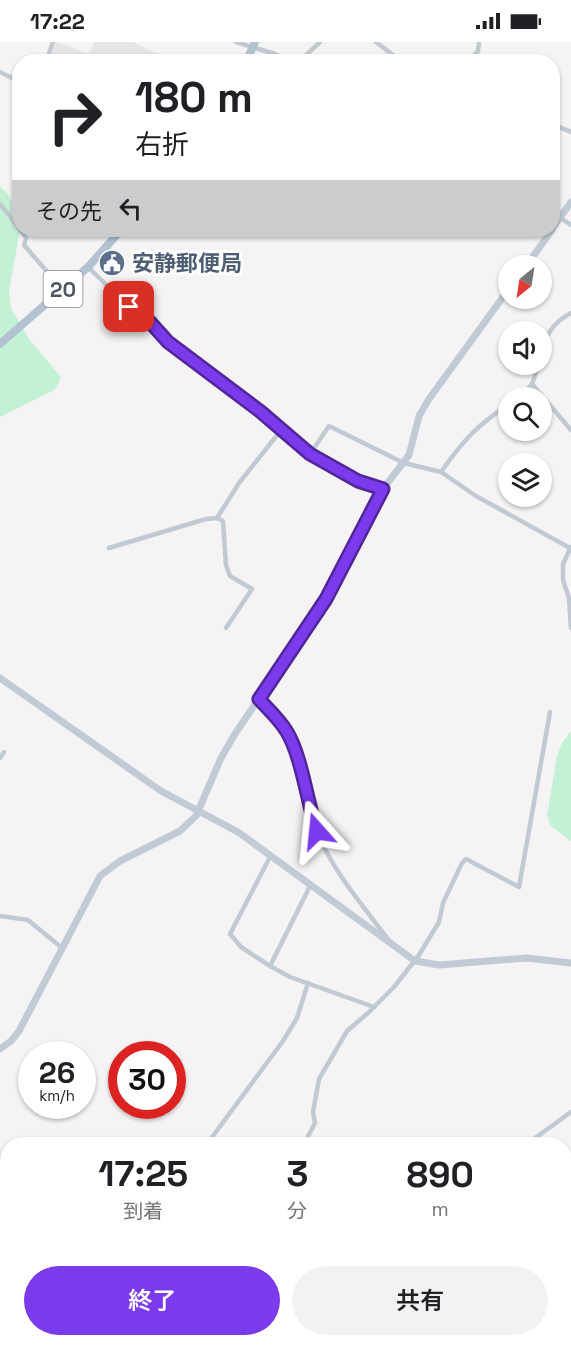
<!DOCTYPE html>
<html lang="ja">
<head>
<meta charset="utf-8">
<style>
  body { margin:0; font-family:"Space Grotesk","Noto Sans JP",sans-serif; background:#f2f2f2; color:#202124; height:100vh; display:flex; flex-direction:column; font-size:22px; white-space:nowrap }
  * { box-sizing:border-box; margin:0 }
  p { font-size:20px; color:#757577 }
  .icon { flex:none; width:33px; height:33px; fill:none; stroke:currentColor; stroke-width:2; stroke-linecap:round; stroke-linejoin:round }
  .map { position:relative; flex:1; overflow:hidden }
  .panel { position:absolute; left:0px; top:1095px; width:572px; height:210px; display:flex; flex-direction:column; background:#fff; border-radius:24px 24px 0 0; box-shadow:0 2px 4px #0004 }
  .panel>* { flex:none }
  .top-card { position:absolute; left:12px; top:12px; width:548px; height:183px; border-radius:24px; box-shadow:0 2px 4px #0004; background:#fff; color:#202124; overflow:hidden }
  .needle { width:39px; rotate:210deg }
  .fabs { position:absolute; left:498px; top:213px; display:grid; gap:12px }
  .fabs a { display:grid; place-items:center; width:54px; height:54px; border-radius:50%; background:#fff; box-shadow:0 2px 4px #0004; font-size:30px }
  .speed { position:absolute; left:18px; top:999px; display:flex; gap:12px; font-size:30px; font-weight:700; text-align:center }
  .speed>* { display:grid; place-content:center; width:78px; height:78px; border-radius:50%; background:#fff; box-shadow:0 2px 4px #0004; line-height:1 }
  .speed small { font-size:15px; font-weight:400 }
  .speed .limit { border:9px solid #d22; background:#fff; color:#111 }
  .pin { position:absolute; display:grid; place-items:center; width:51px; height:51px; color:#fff; margin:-26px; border-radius:12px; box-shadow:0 3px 9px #0006 }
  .me { position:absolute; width:66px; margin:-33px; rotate:342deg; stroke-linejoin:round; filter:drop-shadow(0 0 4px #0008) }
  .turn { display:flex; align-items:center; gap:21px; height:126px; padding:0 24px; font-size:27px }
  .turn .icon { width:78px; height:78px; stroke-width:2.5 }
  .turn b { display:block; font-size:42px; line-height:51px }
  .then { display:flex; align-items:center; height:57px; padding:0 24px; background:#0003; gap:12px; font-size:22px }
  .eta { display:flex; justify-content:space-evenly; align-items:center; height:102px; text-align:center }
  .eta b { font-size:36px; font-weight:600; line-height:42px }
  .button { display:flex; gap:12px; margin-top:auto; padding:12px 24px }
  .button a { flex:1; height:69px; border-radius:36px; background:#7c3aed; color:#fff; font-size:24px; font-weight:600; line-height:69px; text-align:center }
  .button a+a { background:#f2f2f2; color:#202124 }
  .status { display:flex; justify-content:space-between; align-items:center; height:42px; padding:0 30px; background:#fff; direction:ltr }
  .status svg { height:16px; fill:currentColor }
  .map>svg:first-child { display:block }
</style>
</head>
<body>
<div class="status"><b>17:22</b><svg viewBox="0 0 49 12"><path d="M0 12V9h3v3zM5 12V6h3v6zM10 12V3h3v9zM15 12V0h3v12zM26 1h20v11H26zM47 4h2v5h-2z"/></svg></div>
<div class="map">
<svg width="571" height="1305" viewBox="0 0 571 1305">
  <rect width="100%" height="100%" fill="#f5f3f3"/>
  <!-- education -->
  <path fill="#e6e4e5" d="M56,0L89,12L94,0H133L151,9L183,19H49Z"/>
  <!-- green -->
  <g fill="#c3f1d5">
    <path d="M0,145L8,152L14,164L20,188L9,249L11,266L29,297L61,335L56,346L52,349L0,375Z"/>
    <path d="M571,689V799L551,784L547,774L557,714L561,703Z"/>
  </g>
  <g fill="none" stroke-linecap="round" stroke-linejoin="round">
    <!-- street -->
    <g stroke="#c1cad2" stroke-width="4.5">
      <path d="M236,0L275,12L291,20"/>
      <path d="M376,0L402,20"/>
      <path d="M46,20L53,0"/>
      <path d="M311,20L304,15L320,0"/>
      <path d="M468,20L478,9L479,0"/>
      <path d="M0,30L20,40"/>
      <path d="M552,82L571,90"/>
      <path d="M552,94L557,85"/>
      <path d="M0,162L20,187"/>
      <path d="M552,170L571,183"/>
      <path d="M20,188L26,196L24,203L62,247"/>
      <path d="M88,225L129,265L150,280L168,300L261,371L310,412L358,439L383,447"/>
      <path d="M542,312C546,291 553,281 571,271"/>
      <path d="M532,342L571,388"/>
      <path d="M519,356L532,342L539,322"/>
      <path d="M310,412L329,384L404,421L441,430L476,454L570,506"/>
      <path d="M441,430C462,400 477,383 508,363"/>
      <path d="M217,476L239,441L282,387"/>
      <path d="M571,505L563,522V538L569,556L571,586"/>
      <path d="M109,506L206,477L217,476L223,479L226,523L230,534L252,547L226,586"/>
      <path d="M259,657C268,667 279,678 286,689C305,718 304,758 317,790C333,829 362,863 388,897"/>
      <path d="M0,716L4,710"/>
      <path d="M311,842L270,924L290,935L374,965"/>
      <path d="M0,874L28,878L62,906"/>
      <path d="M270,924L241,905L230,892L271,813"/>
      <path d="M101,1102L102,1101"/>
      <path d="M207,1102L283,999L297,976L308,941"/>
      <path d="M304,1102L315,1081L313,1070L319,1037L347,989L368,971L394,945L419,913L439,880L443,861L462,821L466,817L519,845L550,670"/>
      <path d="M527,1102L571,1070"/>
      <path d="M240,1298L256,1305"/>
      <path d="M195,1305L199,1298"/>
      <path d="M414,1305L418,1298"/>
    </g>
    <!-- secondary -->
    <g stroke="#c1cbd6" stroke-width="7">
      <path d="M552,187L571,160"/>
      <path d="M526,224L552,188"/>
      <path d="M0,636L161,749L238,790L415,919L439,923L527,916L571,921"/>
      <path d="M0,1007L11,999L19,989L100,834L120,819L180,789L196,774L221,716L235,692L326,557L383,447L409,413L419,374L429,357L508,248"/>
    </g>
    <!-- primary -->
    <g stroke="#b3c2d1" stroke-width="8">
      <path d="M246,20L255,0"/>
      <path d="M0,302L88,225L121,188"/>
      <path d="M0,1176L8,1198"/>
      <path d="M24,1298V1305"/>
    </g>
  </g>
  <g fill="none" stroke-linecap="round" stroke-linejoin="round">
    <defs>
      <path id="route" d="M129,265L150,280L168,300L261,370L310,412L358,439L383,447L326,557L259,657C268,667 280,678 287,690C302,715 307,760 317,789"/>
    </defs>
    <!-- route casing -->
    <use href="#route" stroke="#51269a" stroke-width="15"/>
    <!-- route -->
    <use href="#route" stroke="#7c3aed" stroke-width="10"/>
  </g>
  <!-- icons -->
  <defs>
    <symbol id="civic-disc" viewBox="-11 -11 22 22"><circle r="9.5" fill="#5c6f8a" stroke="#fff"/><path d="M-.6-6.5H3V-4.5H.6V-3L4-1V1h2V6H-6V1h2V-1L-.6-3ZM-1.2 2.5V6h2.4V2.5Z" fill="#fff"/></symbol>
  </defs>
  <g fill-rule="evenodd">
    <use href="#civic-disc" x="97" y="206" width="30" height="30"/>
  </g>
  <g text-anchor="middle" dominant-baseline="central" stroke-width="6" stroke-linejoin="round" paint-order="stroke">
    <!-- shield labels -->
    <rect fill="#fff" stroke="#808990" stroke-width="1.5" x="43.5" y="229" width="39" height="36" rx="4.5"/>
    <g font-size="21" font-weight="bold" fill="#4a5661">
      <text x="63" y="247">20</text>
    </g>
    <!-- service labels -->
    <g font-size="22" font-weight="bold" fill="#4e5e75" stroke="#fff" text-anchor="start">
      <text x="132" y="221">安静郵便局</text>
    </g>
  </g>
</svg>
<div class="fabs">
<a><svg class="needle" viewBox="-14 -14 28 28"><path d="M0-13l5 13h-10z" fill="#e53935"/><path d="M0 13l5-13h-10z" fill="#757577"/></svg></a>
<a><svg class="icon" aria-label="sound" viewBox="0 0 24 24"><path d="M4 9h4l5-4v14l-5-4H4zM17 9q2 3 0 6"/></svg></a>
<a><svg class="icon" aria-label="search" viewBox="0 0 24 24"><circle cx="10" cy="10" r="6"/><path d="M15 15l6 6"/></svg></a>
<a><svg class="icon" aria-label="layers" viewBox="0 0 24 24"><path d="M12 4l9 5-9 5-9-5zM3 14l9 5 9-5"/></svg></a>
</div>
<div class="speed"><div>26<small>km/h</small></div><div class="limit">30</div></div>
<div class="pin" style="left:129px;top:265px;background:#d93025"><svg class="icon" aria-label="arrive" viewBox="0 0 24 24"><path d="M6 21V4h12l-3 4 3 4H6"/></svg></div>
<svg class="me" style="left:317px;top:789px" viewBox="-20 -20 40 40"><path d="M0-17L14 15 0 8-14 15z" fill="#7c3aed" stroke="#fff" stroke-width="4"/></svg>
<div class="top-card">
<div class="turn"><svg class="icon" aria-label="right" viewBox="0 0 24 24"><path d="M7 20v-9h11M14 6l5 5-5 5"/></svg><div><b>180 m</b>右折</div></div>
<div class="then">その先<svg class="icon" aria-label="left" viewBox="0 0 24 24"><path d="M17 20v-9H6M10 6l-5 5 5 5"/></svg></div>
</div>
<section class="panel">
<div class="eta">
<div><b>17:25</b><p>到着</p></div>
<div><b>3</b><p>分</p></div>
<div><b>890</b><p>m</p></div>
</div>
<div class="button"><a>終了</a><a>共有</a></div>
</section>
</div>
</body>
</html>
